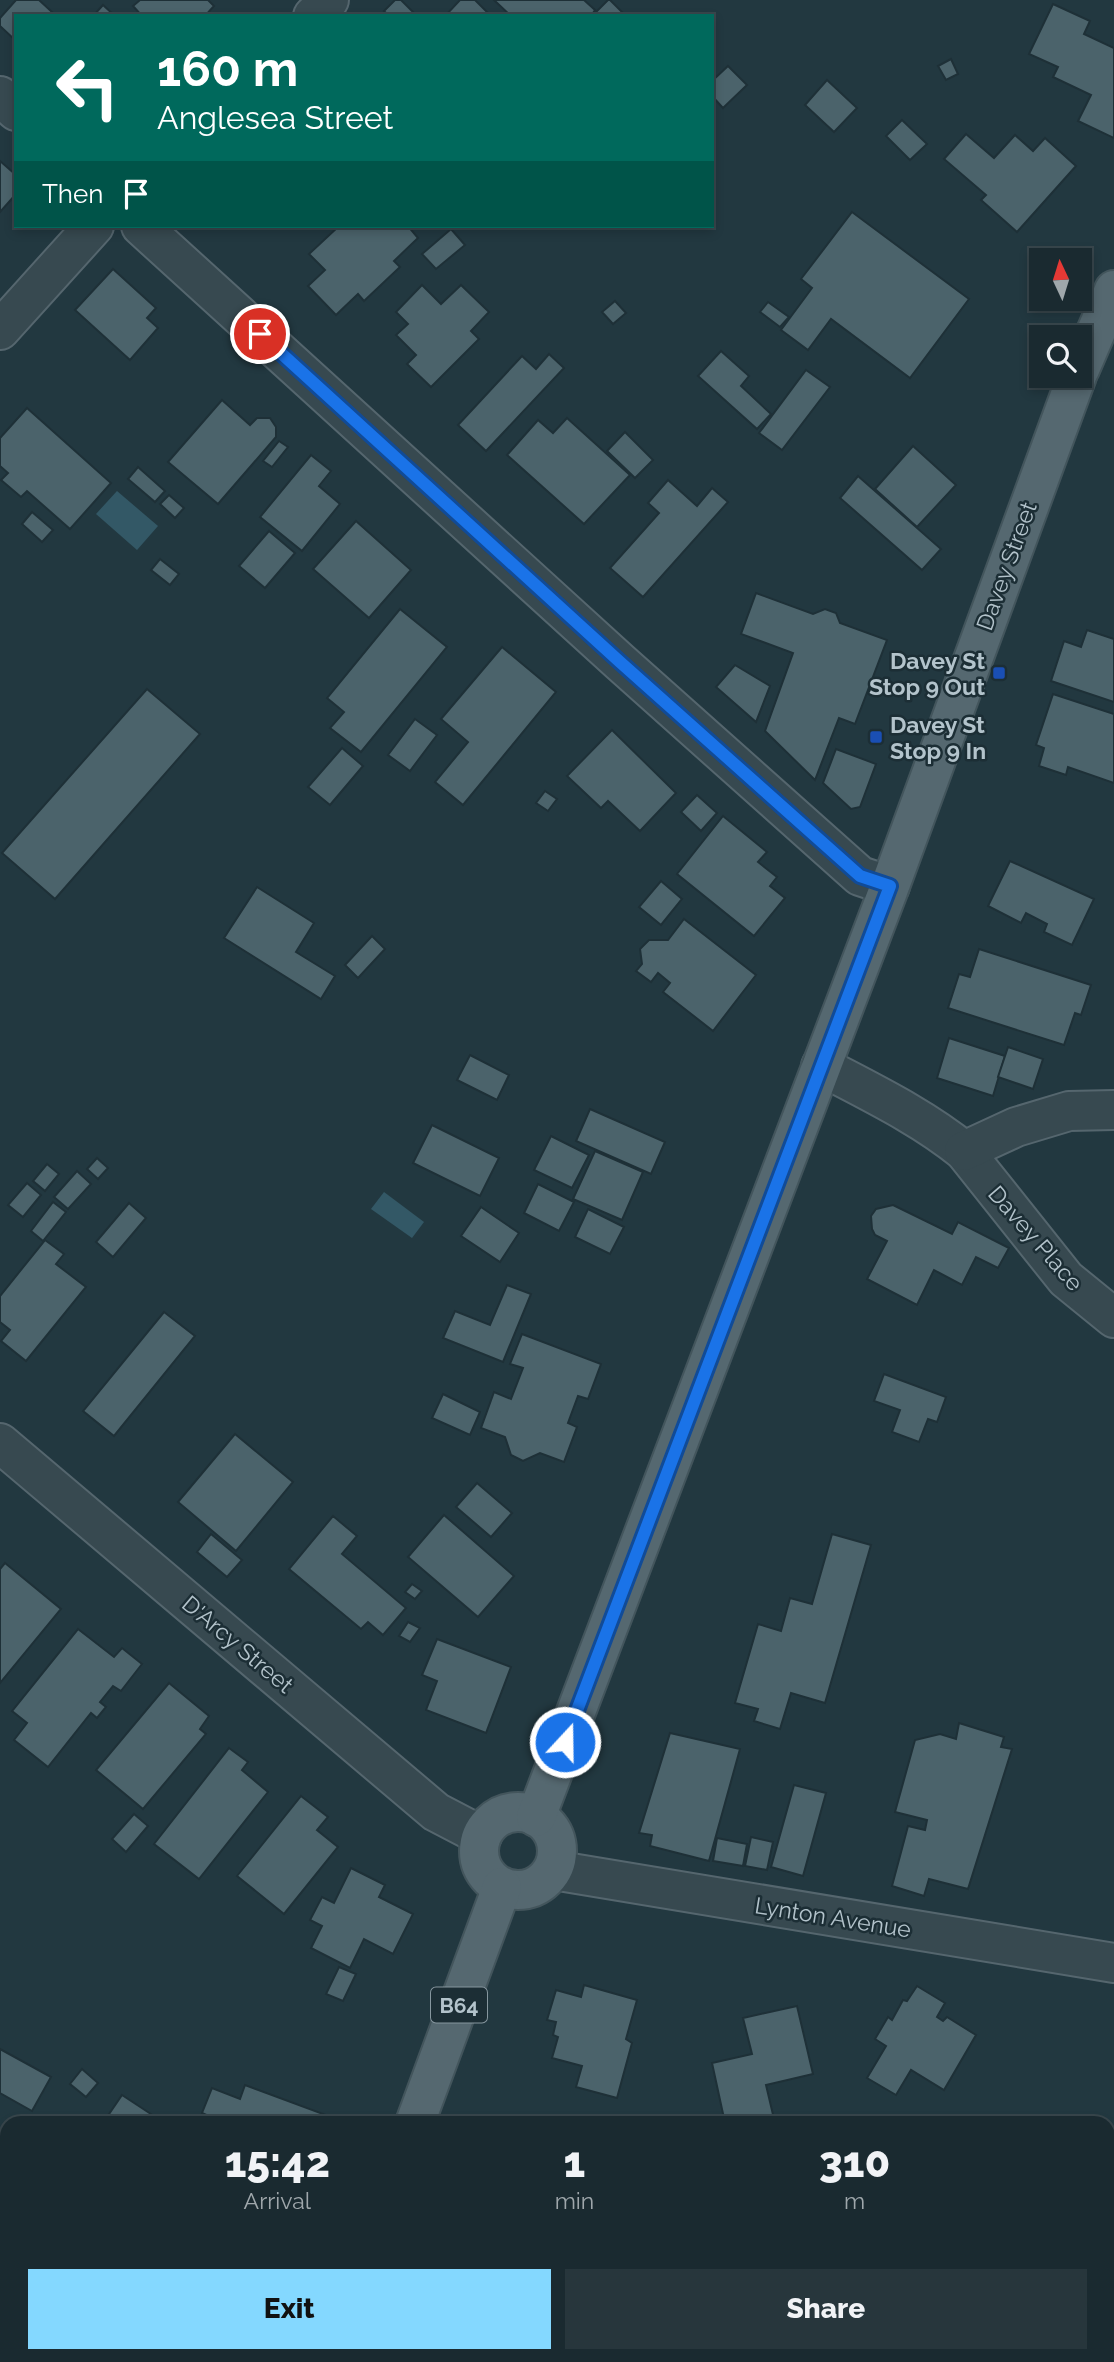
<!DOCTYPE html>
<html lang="en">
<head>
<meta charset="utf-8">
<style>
  body { margin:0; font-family:Raleway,sans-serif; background:#27363c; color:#f1f3f6; height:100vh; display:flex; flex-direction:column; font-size:26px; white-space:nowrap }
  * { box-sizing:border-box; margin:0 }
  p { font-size:23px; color:#9fa7ab }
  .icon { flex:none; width:38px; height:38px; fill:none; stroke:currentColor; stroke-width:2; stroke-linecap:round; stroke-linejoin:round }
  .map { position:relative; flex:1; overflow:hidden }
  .details { position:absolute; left:0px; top:2116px; width:1115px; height:247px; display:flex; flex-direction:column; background:#1a2a30; border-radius:21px 21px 0 0; box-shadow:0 4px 10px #0003,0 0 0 2px #38464c }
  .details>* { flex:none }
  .guide { position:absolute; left:14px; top:14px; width:700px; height:214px; border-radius:0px; box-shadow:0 4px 10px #0003,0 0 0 2px #38464c; background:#00695c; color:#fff; overflow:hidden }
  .needle { width:46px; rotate:356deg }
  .tools { position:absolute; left:1029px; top:248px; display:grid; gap:14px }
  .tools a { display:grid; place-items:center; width:63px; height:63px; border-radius:0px; background:#1a2a30; box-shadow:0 4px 10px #0003,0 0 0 2px #38464c; font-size:35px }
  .pin { position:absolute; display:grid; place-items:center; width:60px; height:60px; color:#fff; margin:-30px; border:4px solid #fff; border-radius:50%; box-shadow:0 2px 7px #0007 }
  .me { position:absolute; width:77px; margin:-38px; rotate:21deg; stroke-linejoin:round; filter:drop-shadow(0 0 5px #0008) }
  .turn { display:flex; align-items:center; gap:24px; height:147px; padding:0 28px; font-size:32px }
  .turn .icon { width:91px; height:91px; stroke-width:2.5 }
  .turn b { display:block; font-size:49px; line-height:60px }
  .then { display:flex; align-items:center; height:66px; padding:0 28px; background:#0003; gap:14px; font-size:26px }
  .eta { display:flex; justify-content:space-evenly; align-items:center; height:119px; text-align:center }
  .eta b { font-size:42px; font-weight:800; line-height:49px }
  .cta { display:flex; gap:14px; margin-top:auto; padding:14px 28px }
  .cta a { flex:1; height:80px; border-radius:0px; background:#84d8ff; color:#111; font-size:28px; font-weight:800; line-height:80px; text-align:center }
  .cta a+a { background:#27363c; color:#f1f3f6 }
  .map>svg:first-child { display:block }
</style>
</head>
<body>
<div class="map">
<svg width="1114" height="2362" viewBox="0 0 1114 2362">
  <rect width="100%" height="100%" fill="#223840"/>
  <!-- water -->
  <g fill="#335866">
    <path d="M117,491L158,526L137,550L96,514Z"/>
    <path d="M384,1192L424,1222L412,1238L371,1209Z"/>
  </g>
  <!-- building -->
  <g fill="#4b636b" stroke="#1e3037" stroke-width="2">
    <path d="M16,0H39L52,12L48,16H16V41L0,26V18Z"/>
    <path d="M140,0H208L214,6L205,16H142L133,6Z"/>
    <path d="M395,0H401L417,16H389L384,11Z"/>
    <path d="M460,0H475L491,16H445Z"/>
    <path d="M494,0H584L595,10L591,16H511Z"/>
    <path d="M608,0H610L626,16H599L596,12Z"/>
    <path d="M1053,4L1090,21L1084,34L1114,48V138L1078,121L1091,95L1053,77L1058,67L1029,54Z"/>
    <path d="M103,5L115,16H93Z"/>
    <path d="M951,59L958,74L946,80L938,66Z"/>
    <path d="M728,66L747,85L723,108L712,96V81Z"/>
    <path d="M827,80L857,108L834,132L805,105Z"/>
    <path d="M902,120L927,144L910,160L886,136Z"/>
    <path d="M966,134L994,158L1015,135L1033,151L1045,138L1076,166L1017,232L981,200L986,195L944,159Z"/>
    <path d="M0,161L16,175V194L0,212Z"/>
    <path d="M852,212L969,299L910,378L831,319L808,350L781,330L812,288L801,279Z"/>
    <path d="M339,226H408L418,238L394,261L400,267L364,301L358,294L336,315L308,286L325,270L309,254Z"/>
    <path d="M451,229L465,245L436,269L422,254Z"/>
    <path d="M113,269L156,308L147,318L158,328L130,360L75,310Z"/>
    <path d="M422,285L441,304L461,285L489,312L471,331L479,339L431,387L407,364L416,355L396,335L408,324L396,312Z"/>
    <path d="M615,301L626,313L613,324L602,312Z"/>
    <path d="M768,302L789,317L780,327L760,312Z"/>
    <path d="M721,351L749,376L741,386L771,414L757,429L698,376Z"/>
    <path d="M549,354L564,368L486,451L458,425L522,356L536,369Z"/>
    <path d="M806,370L830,387L782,450L759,433Z"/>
    <path d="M222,400L250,425L257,418H270L276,427V437L218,504L168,462Z"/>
    <path d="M27,408L111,483L70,529L27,491L21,497L1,480L8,473L0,466V438Z"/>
    <path d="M567,418L630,475L584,524L507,455L538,420L553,433Z"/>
    <path d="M625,432L653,460L635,478L607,451Z"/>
    <path d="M279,441L288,447L272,467L263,461Z"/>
    <path d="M913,446L956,485L917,527L875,489Z"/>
    <path d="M311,455L331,471L319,486L340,504L302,551L260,517Z"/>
    <path d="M138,467L165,491L155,502L128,479Z"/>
    <path d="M858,476L941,549L922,570L840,498Z"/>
    <path d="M668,480L697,506L712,488L728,502L643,597L610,568L659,513L648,503Z"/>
    <path d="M169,495L184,508L175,518L160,504Z"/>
    <path d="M32,512L53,530L42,542L22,524Z"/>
    <path d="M356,521L411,570L369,618L313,569Z"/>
    <path d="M269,531L295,553L265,588L239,566Z"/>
    <path d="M160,559L179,574L170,585L151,570Z"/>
    <path d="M756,593L813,614L825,609L836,613L840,623L887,640L855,724L839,718L815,780L765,731L793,653L741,634Z"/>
    <path d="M400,609L447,647L361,752L330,728L344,712L327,698Z"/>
    <path d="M1087,630L1114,639V702L1051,681L1064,641L1081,647Z"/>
    <path d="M502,647L556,692L463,805L435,782L468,742L441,719Z"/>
    <path d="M735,665L770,686L756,722L716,687Z"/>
    <path d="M147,689L200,734L55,899L2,853Z"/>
    <path d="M1053,694L1114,714V783L1068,767L1066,775L1039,766L1044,748L1036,745Z"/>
    <path d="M415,719L437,735L410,771L388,755Z"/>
    <path d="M612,730L676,793L640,831L608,801L601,808L567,776Z"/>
    <path d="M342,748L363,766L330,805L308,787Z"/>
    <path d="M836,749L876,764L860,807L851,809L823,783Z"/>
    <path d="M545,791L557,799L548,811L536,803Z"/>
    <path d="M697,795L717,813L701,831L681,812Z"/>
    <path d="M723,816L767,852L758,862L777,877L770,886L785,898L754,936L677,874Z"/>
    <path d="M1010,861L1094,899L1072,945L1044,932L1047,924L1026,913L1021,923L988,906Z"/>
    <path d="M661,881L682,899L661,925L639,907Z"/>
    <path d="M257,887L314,923L296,952L335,976L321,999L224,938Z"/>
    <path d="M684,919L756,975L713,1031L663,992L670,983L658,973L651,982L636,971L642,964L640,949L649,940H668Z"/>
    <path d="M372,936L385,949L358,978L345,965Z"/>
    <path d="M979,949L1091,985L1081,1015L1075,1013L1064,1045L948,1008L959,974L970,977Z"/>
    <path d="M949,1038L1005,1056L993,1096L937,1078Z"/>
    <path d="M1008,1047L1043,1059L1033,1089L998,1077Z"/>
    <path d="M470,1055L509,1075L497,1100L457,1080Z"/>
    <path d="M590,1109L665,1142L651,1174L576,1141Z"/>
    <path d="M432,1125L499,1158L480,1196L413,1163Z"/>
    <path d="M551,1136L589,1155L572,1188L534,1170Z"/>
    <path d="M595,1151L643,1172L622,1220L573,1199Z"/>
    <path d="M97,1158L108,1168L98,1179L87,1169Z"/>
    <path d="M47,1164L59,1174L45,1191L33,1181Z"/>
    <path d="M77,1171L91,1184L68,1209L54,1197Z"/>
    <path d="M27,1183L41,1195L23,1217L8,1205Z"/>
    <path d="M538,1184L574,1202L559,1231L524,1213Z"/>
    <path d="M53,1202L66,1212L43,1241L31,1231Z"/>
    <path d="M129,1203L146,1218L113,1257L96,1242Z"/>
    <path d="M893,1205L952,1234L958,1222L1009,1248L998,1268L976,1257L962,1285L934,1270L917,1305L867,1279L887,1241L875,1235L872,1229L871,1216L876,1209Z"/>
    <path d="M481,1207L519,1233L500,1262L461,1236Z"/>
    <path d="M588,1209L624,1227L610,1254L575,1237Z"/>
    <path d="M45,1240L64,1254L56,1264L86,1287L26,1361L1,1341L10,1330L0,1322V1296Z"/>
    <path d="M507,1285L531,1294L503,1362L443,1338L455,1311L490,1325Z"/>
    <path d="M164,1312L195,1336L114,1436L83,1411Z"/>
    <path d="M522,1334L601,1364L588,1399L578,1396L568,1423L577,1427L564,1462L540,1453L523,1461L511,1455L505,1437L481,1428L494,1392L511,1399L523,1368L510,1364Z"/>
    <path d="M884,1374L946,1397L937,1422L928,1419L919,1442L892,1432L900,1410L874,1401Z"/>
    <path d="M443,1394L480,1412L470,1435L432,1418Z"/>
    <path d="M235,1434L293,1482L236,1551L178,1502Z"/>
    <path d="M477,1483L512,1513L491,1537L456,1507Z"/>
    <path d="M444,1515L514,1576L478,1617L408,1557Z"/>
    <path d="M333,1516L357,1536L342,1554L406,1608L383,1635L368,1622L361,1629L289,1569Z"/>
    <path d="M211,1534L242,1560L227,1577L197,1552Z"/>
    <path d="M832,1534L871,1545L825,1703L791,1693L780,1729L754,1721L758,1709L735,1703L758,1624L781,1631L790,1598L812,1604Z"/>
    <path d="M5,1563L61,1609L0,1683V1569Z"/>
    <path d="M412,1584L422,1591L415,1599L405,1592Z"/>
    <path d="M408,1622L420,1628L410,1642L399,1636Z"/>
    <path d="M78,1629L114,1657L122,1648L142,1664L121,1691L113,1686L100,1702L106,1707L97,1718L91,1713L48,1767L14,1740L27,1723L12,1711Z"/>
    <path d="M437,1639L511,1667L486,1733L426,1710L437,1681L422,1675Z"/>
    <path d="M169,1683L209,1716L200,1729L206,1734L143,1809L96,1770Z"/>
    <path d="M959,1723L1004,1737L1001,1747L1012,1749L968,1889L929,1879L924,1896L892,1886L908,1826L925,1830L927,1820L895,1812L915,1740L940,1734L956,1739Z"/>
    <path d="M670,1733L740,1749L709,1861L650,1846L652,1835L639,1833Z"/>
    <path d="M229,1748L248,1762L242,1770L268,1792L199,1879L154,1844Z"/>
    <path d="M794,1785L826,1793L803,1876L771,1867Z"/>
    <path d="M301,1796L328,1817L317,1830L338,1847L284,1914L237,1876Z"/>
    <path d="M134,1814L148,1826L126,1852L112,1839Z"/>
    <path d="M751,1837L773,1842L767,1870L745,1866Z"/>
    <path d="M717,1838L747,1844L743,1866L713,1861Z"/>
    <path d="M351,1868L385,1885L379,1897L413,1914L393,1954L364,1939L350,1968L311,1948L322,1926L310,1920L322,1897L334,1903Z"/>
    <path d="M339,1967L356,1974L343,2001L326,1994Z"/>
    <path d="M584,1985L637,2000L626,2039L632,2043L617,2098L576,2087L582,2066L552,2058L558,2037L553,2035L556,2022L547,2020L556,1990L581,1997Z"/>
    <path d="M917,1986L945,2003L937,2017L943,2021L947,2017L976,2035L944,2090L911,2070L896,2095L867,2078L886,2046L875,2039L888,2017L892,2020L903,2000L907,2001Z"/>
    <path d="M797,2006L813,2074L766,2085L775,2123H725L712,2063L752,2054L743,2018Z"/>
    <path d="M0,2049L51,2077L32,2111L0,2093Z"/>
    <path d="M82,2069L98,2083L86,2097L70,2084Z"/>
    <path d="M245,2085L334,2118L332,2123H208L211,2117L202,2113L212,2088L240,2099Z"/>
    <path d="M122,2095L163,2122V2123H103Z"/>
    <path d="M7,2204V2231L0,2228V2218Z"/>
    <path d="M7,2243V2287L0,2283V2257Z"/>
    <path d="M43,2356H158L155,2362H41Z"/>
    <path d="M427,2356H528L525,2362H425Z"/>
    <path d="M837,2356H891L885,2362H836L833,2360Z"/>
    <path d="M977,2356H1017L1014,2362H973Z"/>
  </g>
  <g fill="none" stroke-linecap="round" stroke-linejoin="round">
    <defs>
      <g id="minor">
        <path d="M313,16L329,0"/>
        <path d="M0,96L16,111"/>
        <path d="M141,226L620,662L860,876L890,886"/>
        <path d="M0,330L94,226"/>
        <path d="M821,1066C870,1092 921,1116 964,1151L1066,1279L1114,1318"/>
        <path d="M964,1151L1016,1127L1069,1111L1114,1110"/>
        <path d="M0,1443L436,1812L482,1836"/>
        <path d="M553,1870L1114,1963"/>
      </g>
      <g id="major">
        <path d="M1080,369L1114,290"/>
        <circle cx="518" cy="1851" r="39"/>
        <path d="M536,1817L890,886L1077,376"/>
        <path d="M415,2123L502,1887"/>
        <path d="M325,2362L328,2356"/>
      </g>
    </defs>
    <!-- minor casing -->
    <use href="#minor" stroke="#55666e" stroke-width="42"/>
    <!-- major casing -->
    <use href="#major" stroke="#43555c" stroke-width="42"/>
    <!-- minor -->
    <use href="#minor" stroke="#374950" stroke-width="38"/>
    <!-- major -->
    <use href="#major" stroke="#556870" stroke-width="38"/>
  </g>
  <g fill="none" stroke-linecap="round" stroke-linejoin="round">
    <defs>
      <path id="route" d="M260,334L620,662L860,876L890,886L565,1742"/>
    </defs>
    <!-- route casing -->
    <use href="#route" stroke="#114b97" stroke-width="18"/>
    <!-- route -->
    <use href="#route" stroke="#1a73e8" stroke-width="12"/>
  </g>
  <!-- markers -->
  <g fill="#1a4fb4" stroke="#1c2e35" stroke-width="2.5">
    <rect x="992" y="666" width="14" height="14" rx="3.5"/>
    <rect x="869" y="730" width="14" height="14" rx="3.5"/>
  </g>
  <g text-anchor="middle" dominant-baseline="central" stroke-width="5" stroke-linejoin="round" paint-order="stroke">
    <!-- shield labels -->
    <rect fill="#1c2e35" stroke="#86969e" stroke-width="2" x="431" y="1987.5" width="56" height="35" rx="5"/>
    <g font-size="21" font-weight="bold" fill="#b3c3cb">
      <text x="459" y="2005">B64</text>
    </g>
    <!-- street labels -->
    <g font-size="23" fill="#b3c3cb" stroke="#1c2e35">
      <text transform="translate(1006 566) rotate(-70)">Davey Street</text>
      <text transform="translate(1036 1238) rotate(49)">Davey Place</text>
      <text transform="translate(238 1644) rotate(40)">D'Arcy Street</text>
      <text transform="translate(833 1917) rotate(9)">Lynton Avenue</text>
    </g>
    <!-- poi labels -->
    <g font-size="23" font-weight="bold" fill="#b3c3cb" stroke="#1c2e35" text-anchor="end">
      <text x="985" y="660">Davey St<tspan x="985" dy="26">Stop 9 Out</tspan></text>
      <text x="890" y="724" text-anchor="start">Davey St<tspan x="890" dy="26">Stop 9 In</tspan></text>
    </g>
  </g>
</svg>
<div class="tools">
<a><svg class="needle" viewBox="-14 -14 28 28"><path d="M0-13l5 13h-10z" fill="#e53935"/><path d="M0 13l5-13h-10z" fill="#9fa7ab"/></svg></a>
<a><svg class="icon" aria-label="search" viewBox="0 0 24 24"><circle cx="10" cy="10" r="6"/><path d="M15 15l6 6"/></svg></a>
</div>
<div class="pin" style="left:260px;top:334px;background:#d93025"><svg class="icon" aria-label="arrive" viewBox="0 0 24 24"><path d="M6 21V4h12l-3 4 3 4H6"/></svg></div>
<svg class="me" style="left:565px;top:1742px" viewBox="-20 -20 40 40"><circle r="17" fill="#1a73e8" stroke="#fff" stroke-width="3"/><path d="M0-11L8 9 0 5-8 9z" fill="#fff"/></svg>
<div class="guide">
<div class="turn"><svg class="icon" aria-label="left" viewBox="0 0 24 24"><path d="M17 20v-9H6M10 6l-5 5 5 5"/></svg><div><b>160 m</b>Anglesea Street</div></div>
<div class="then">Then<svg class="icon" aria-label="arrive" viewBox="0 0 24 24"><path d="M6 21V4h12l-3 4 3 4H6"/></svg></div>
</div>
<section class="details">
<div class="eta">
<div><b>15:42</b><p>Arrival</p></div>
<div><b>1</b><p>min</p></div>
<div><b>310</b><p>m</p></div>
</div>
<div class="cta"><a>Exit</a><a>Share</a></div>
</section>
</div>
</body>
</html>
